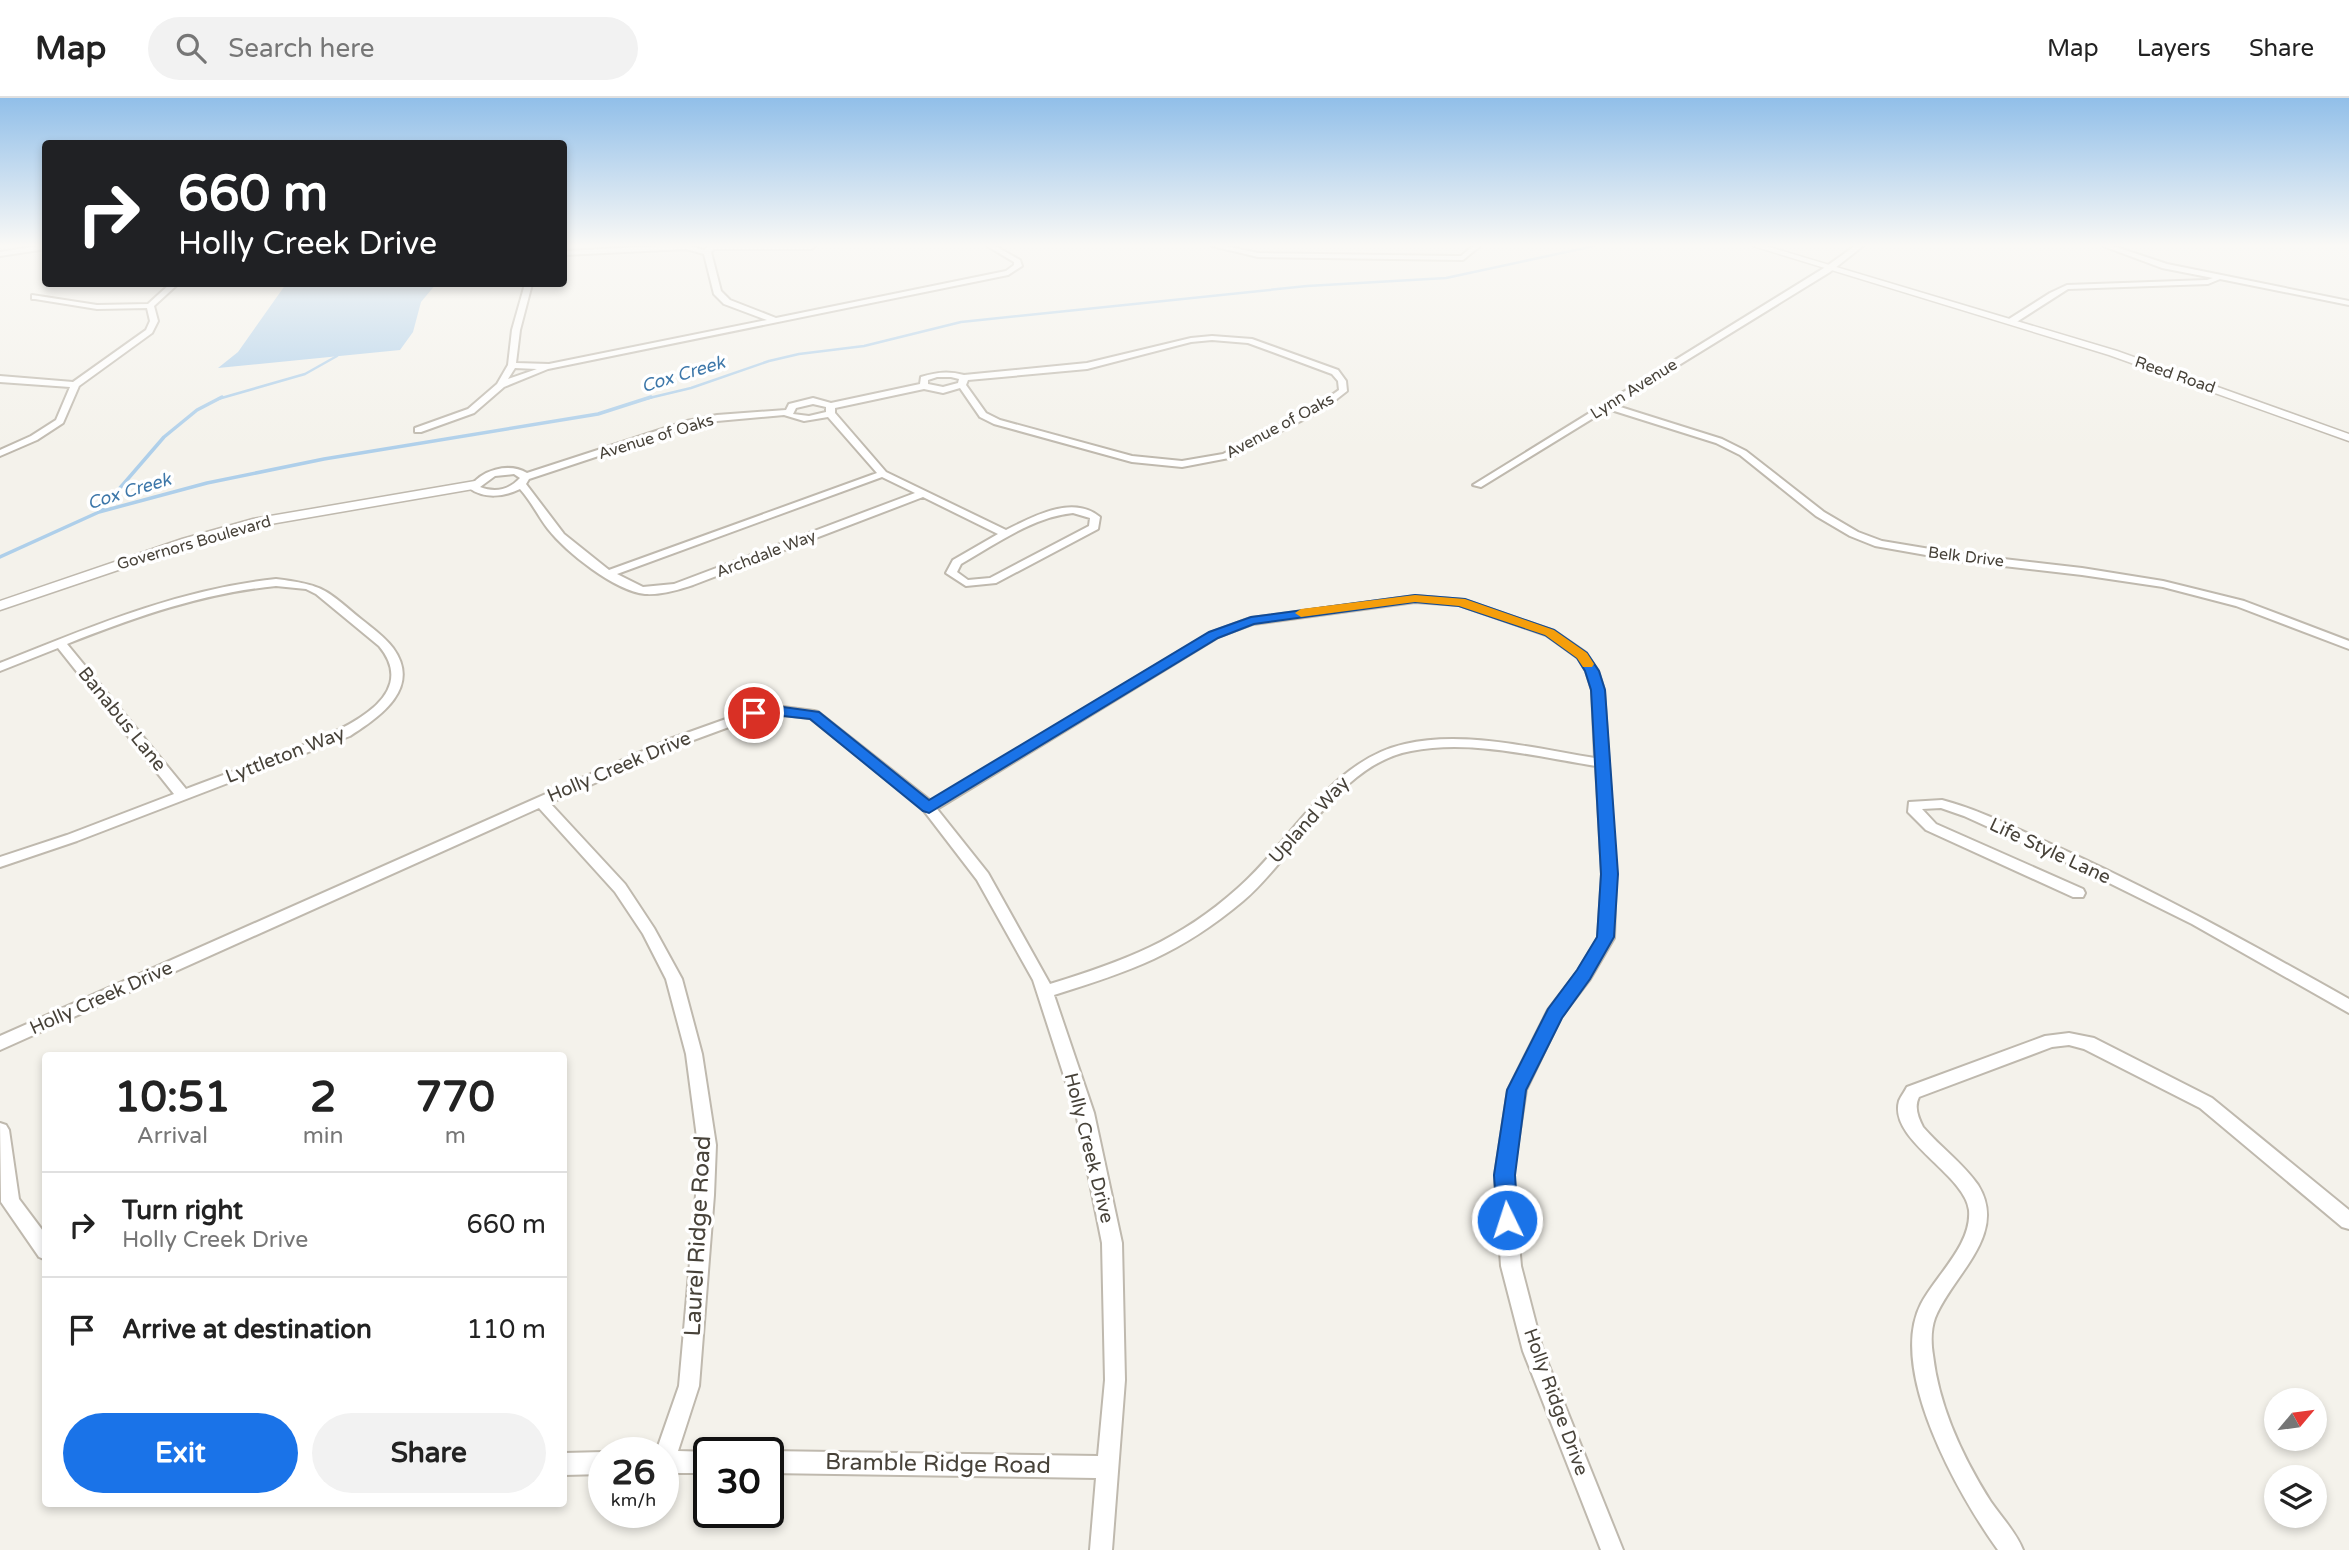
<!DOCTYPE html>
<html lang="en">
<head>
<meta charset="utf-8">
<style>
  body { margin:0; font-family:"Varela Round",sans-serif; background:#f2f2f2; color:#222; height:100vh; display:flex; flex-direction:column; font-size:26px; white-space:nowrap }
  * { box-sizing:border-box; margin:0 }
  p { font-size:23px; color:#767676 }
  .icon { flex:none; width:38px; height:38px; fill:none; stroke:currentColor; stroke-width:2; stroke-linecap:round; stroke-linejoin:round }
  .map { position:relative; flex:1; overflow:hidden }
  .drawer { position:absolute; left:42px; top:954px; width:525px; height:455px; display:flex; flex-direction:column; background:#fff; border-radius:7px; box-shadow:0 4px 10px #0003 }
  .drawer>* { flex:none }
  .hud { position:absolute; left:42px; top:42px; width:525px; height:147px; border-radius:7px; box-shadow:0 4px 10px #0003; background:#202124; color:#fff; overflow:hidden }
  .needle { width:46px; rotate:61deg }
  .controls { position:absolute; left:2264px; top:1290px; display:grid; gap:14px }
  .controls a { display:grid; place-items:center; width:63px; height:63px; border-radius:50%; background:#fff; box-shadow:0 4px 10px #0003; font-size:35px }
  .speed { position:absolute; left:588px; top:1339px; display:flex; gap:14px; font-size:35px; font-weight:700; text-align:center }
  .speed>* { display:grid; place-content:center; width:91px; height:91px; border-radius:50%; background:#fff; box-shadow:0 4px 10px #0003; line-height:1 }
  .speed small { font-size:18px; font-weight:400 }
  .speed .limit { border:4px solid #111; border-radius:10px; background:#fff; color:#111 }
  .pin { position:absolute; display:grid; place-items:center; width:60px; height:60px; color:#fff; margin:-30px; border:4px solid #fff; border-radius:50%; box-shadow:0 2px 7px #0007 }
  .me { position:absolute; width:77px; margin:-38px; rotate:356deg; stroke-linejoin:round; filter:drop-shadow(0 0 5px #0008) }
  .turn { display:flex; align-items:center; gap:24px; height:147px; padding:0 21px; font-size:32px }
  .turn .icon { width:91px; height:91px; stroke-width:2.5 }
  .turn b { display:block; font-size:49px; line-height:60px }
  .eta { display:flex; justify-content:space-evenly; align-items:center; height:119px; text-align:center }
  .eta b { font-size:42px; font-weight:700; line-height:49px }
  .primary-button { display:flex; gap:14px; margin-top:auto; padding:14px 21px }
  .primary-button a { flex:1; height:80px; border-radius:42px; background:#1a73e8; color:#fff; font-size:28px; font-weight:700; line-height:80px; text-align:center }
  .primary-button a+a { background:#f2f2f2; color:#222 }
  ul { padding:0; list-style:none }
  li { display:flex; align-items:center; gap:21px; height:105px; padding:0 21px; border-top:2px solid #e0e0e0 }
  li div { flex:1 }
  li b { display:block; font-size:26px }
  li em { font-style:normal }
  header { display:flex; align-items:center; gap:42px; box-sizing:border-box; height:98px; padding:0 35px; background:#fff; border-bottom:2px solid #e0e0e0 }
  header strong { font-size:33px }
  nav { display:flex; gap:38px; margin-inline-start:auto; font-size:24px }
  .search { width:490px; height:63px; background:#f2f2f2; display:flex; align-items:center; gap:18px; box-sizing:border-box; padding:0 24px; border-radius:38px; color:#767676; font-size:26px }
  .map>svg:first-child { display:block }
</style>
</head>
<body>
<header>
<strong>Map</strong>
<div class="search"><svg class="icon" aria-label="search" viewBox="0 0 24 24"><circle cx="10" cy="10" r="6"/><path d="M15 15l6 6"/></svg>Search here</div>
<nav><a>Map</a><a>Layers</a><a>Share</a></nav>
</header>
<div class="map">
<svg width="2349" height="1452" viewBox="0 0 2349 1452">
  <rect width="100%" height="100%" fill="#f4f2eb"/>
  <!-- water -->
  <path fill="#aecfea" d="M286,186H436L421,204L413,234L400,252L218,270L238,254Z"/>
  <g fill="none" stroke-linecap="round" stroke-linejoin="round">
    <!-- stream-far1 -->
    <g stroke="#aecfea" stroke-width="2.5">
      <path d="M218,301L305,276L337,258"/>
      <path d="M645,301L691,290L769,263L799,256L864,248L961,224L1307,188L1446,180L1594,148"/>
    </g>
    <!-- stream -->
    <g stroke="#aecfea" stroke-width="3.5">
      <path d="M101,412L164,339L197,312L222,299"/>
      <path d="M0,459L99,414L207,385L324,361L598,316L651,299"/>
    </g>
    <defs>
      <g id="minor">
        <path d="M38,148H46V151L0,158V154Z"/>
        <path d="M662,148H690L704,152L709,148H815L812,151H714L711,154L721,193L730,202L776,220L1006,173L1014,167V164L987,148H995L1020,162L1022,168L1008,177L548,271L504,289L474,315L421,334H415V330L468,311L497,286L508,267L512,232L525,186H532L520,232L516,265L549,266L767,222L724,206L714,196L704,156L686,151L564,157V153ZM515,270L537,271L508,281Z"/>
        <path d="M1212,148H1225L1258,155L1455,158H1461L1473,148H1480L1463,162L1258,159Z"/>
        <path d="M1855,148H1863L1830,174L1614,307L1722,341L1746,353L1824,414L1858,434L1882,443L1960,456L2082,470L2163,483L2244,503L2349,543V551L2236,508L2163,489L2082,477L1960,463L1875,448L1850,438L1816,418L1740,357L1716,345L1608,311L1481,389L1473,387L1824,170Z"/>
        <path d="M2103,148H2113L2167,166L2349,203V207L2220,181L2208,186L2068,191L2015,225H2009V221L2050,195L2067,187L2207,182L2213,180L2162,170Z"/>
        <path d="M170,186H178L154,208L158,223L152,235L79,288L63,325L37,342L0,358V352L31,338L56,322L70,289L0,284V278L73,284L146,232L150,223L147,210L97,211L35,201H32V197L97,207L148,206Z"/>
        <path d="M1212,238L1252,241L1338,272L1346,283L1347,293L1324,311L1229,360L1182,369L1132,364L994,326L980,319L960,290L943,295L924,291L835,310V315L886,374L1006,432C1033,419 1072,396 1100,419L1098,431L996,485L966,488L946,475L953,462L998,436L923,399L693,487C678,492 661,497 645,496C615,493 566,454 548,431C538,418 531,403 520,391C504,399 484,401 469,390C481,372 508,364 527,375L687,323L717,317L786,312L789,306L813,300L831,305L920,286L921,279C937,274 949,273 964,277L1087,265L1191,240ZM1212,242L1248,245L1332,276L1338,283L1339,292L1318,307L1223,356L1182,363L1132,358L1000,322L986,315L966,287L968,282L1087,271L1191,244ZM937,279H951L959,281L958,285L943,289L928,286V282ZM813,306L826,309V314L809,318L793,316L796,310ZM784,317L804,323L828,319L877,375L609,472L564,436L526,386L529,381L689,328L717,323ZM514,376L520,380C509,392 495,395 480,389L495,378ZM882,379L915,395L674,486L643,489L617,476ZM1073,415L1090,420L1089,428L990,480L968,482L957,474L961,466C996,446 1033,419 1073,415Z"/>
        <path d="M276,481C324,487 325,491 361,521C372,530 384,538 393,550C422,590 380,619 350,638L77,743L0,769V759L67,737L174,696L58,550L0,573V565C90,529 179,491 276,481ZM276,488L306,491L316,496L379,548C430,609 309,644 272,659C243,670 214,680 186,691L67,546C135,519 203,495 276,488Z"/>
        <path d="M1415,498L1464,502L1554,533L1586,555L1598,573L1604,592L1616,776L1614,840L1590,881L1561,919L1526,992L1513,1077L1521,1168L1543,1253L1623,1452H1601L1523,1253L1501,1168L1495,1077L1508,992L1548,912L1578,873L1598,840L1602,776L1596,668C1537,659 1471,641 1411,653C1338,666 1296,758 1243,803C1180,856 1131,873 1054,897L1094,1015L1122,1145L1125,1282L1112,1452H1090L1096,1380L768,1375V1354H765L768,1353L1098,1358L1105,1282L1102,1145L1076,1015L1033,882L977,782L921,709L810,620L783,617L756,619L680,647L550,705L625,786L654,830L682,881L702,956L716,1047L714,1097L699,1288L678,1353L712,1354H709V1375H663V1354H656L679,1288L696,1097L698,1047L686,956L666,881L643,836L615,794L539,710L0,952V938L670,641L754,611L783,609L814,613L818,614L931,703L1210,535L1251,520ZM1415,504L1459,507L1546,537L1578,560L1586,573L1592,592L1595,660C1537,651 1464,632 1405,646C1329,663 1293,742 1238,790C1179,843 1124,863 1050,886L988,775L937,711L1218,539L1253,526Z"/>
        <path d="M1942,702C1980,712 2015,730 2051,746C2154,792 2251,846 2349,901V915L2192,826L2087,774L1964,718L1941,710L1922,711L1936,726L2083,791L2085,795L2083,799H2073L1926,732L1908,714L1909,704Z"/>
        <path d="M2069,935L2094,940L2212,1000L2349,1112V1131L2342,1129L2200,1010L2084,951L2069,947L2052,949L1919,999C1914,1009 1918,1019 1923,1029C1940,1049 1963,1065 1978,1087C2009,1137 1952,1177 1935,1220C1931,1231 1931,1245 1933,1257C1939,1309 1963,1360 1991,1404C2002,1420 2016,1434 2023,1452H1998C1959,1398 1887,1272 1921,1206C1936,1177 1972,1147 1969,1112C1965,1076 1888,1042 1899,1003C1901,998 1905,993 1907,989L2045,938Z"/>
        <path d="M0,1025L6,1027L9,1032L19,1101L46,1137V1162L39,1159L1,1104Z"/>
        <path d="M604,1354V1376L564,1377V1355Z"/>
      </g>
      <g id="tertiary">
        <path d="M1753,148H1766L2117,253L2349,336V343L2109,257Z"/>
        <path d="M475,383L481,387L479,390L259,428L192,447L0,512V503L182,441L253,421Z"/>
      </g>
    </defs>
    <!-- minor casing -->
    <use href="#minor" stroke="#bfb9ae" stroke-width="4"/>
    <!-- tertiary casing -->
    <use href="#tertiary" stroke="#bfb9ae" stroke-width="3"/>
    <!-- minor -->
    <use href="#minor" fill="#fff" fill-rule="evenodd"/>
    <!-- tertiary -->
    <use href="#tertiary" fill="#fff" fill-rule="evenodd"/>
  </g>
  <!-- sky -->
  <linearGradient id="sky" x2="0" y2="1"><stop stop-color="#91bfe9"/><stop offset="0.42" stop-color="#faf9f6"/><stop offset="1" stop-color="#faf9f6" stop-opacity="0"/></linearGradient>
  <rect width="2349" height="351" fill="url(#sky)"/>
  <!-- route -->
  <path fill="#1a73e8" stroke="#114b97" stroke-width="2" d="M1415,497L1465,501L1554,532L1587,555L1599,573L1605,592L1618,776L1614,839L1590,881L1562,920L1526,992L1515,1077L1518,1122L1515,1129L1507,1132L1500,1129L1497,1122L1494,1077L1507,992L1548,911L1577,872L1597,839L1601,776L1591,592L1585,573L1577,560L1545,537L1459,508L1415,504L1254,526L1218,540L929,715L923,713L810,621L783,618L754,619L746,615L754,611L783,609L819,614L929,702L1209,534L1251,519Z"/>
  <!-- slow -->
  <path fill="#f59e0b" d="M1415,497L1465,501L1554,532L1587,555L1594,566L1592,569H1583L1577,560L1545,537L1459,508L1415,504L1301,519L1295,515L1301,511Z"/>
  <g text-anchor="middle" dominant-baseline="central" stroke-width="7" stroke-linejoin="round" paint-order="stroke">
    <!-- far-street labels -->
    <g font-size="16" fill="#474239" stroke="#fff">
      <text transform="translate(2175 277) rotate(19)">Reed Road</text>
      <text transform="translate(1634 291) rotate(-32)">Lynn Avenue</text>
      <text transform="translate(1280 328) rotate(-28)">Avenue of Oaks</text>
      <text transform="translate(656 339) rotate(-17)">Avenue of Oaks</text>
      <text transform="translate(194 445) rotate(-16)">Governors Boulevard</text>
      <text transform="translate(766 456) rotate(-21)">Archdale Way</text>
      <text transform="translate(1966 459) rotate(7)">Belk Drive</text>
    </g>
    <!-- far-water labels -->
    <g font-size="18" font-style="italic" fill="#3d77a9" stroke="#fff">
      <text transform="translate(683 276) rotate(-17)">Cox Creek</text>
      <text transform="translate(129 393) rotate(-17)">Cox Creek</text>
    </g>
    <!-- street labels -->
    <g font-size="19" fill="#474239" stroke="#fff">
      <text transform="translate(122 621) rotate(51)">Banabus Lane</text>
      <text transform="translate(285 657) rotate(-21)">Lyttleton Way</text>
      <text transform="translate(619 669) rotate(-23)">Holly Creek Drive</text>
      <text transform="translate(1309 722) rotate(-48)">Upland Way</text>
      <text transform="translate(2050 753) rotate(25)">Life Style Lane</text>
      <text transform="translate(101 900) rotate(-24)">Holly Creek Drive</text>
      <text transform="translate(1089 1050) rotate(76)">Holly Creek Drive</text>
      <text transform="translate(1556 1304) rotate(70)">Holly Ridge Drive</text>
    </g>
    <!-- near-street labels -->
    <g font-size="23" fill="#474239" stroke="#fff">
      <text transform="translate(698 1138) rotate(-87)">Laurel Ridge Road</text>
      <text transform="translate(938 1366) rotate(1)">Bramble Ridge Road</text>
    </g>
  </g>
</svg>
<div class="controls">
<a><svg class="needle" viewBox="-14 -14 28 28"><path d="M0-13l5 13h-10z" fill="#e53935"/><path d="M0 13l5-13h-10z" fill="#767676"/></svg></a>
<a><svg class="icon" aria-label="layers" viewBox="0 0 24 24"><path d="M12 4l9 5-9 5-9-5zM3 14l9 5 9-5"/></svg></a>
</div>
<div class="speed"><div>26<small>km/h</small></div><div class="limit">30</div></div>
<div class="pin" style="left:754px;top:615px;background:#d93025"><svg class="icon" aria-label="arrive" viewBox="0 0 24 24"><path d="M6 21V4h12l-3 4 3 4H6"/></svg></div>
<svg class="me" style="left:1507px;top:1122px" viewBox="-20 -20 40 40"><circle r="17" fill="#1a73e8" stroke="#fff" stroke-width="3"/><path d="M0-11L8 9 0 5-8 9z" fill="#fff"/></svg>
<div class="hud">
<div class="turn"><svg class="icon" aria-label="right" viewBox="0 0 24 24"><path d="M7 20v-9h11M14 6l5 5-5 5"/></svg><div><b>660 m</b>Holly Creek Drive</div></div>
</div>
<section class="drawer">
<div class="eta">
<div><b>10:51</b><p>Arrival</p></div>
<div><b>2</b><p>min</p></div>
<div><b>770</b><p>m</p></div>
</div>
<ul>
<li><svg class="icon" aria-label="right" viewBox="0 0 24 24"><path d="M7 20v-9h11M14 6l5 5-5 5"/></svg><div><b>Turn right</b><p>Holly Creek Drive</p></div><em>660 m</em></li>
<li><svg class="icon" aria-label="arrive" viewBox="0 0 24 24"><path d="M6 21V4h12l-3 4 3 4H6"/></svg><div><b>Arrive at destination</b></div><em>110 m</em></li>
</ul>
<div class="primary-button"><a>Exit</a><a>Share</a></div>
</section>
</div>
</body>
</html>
